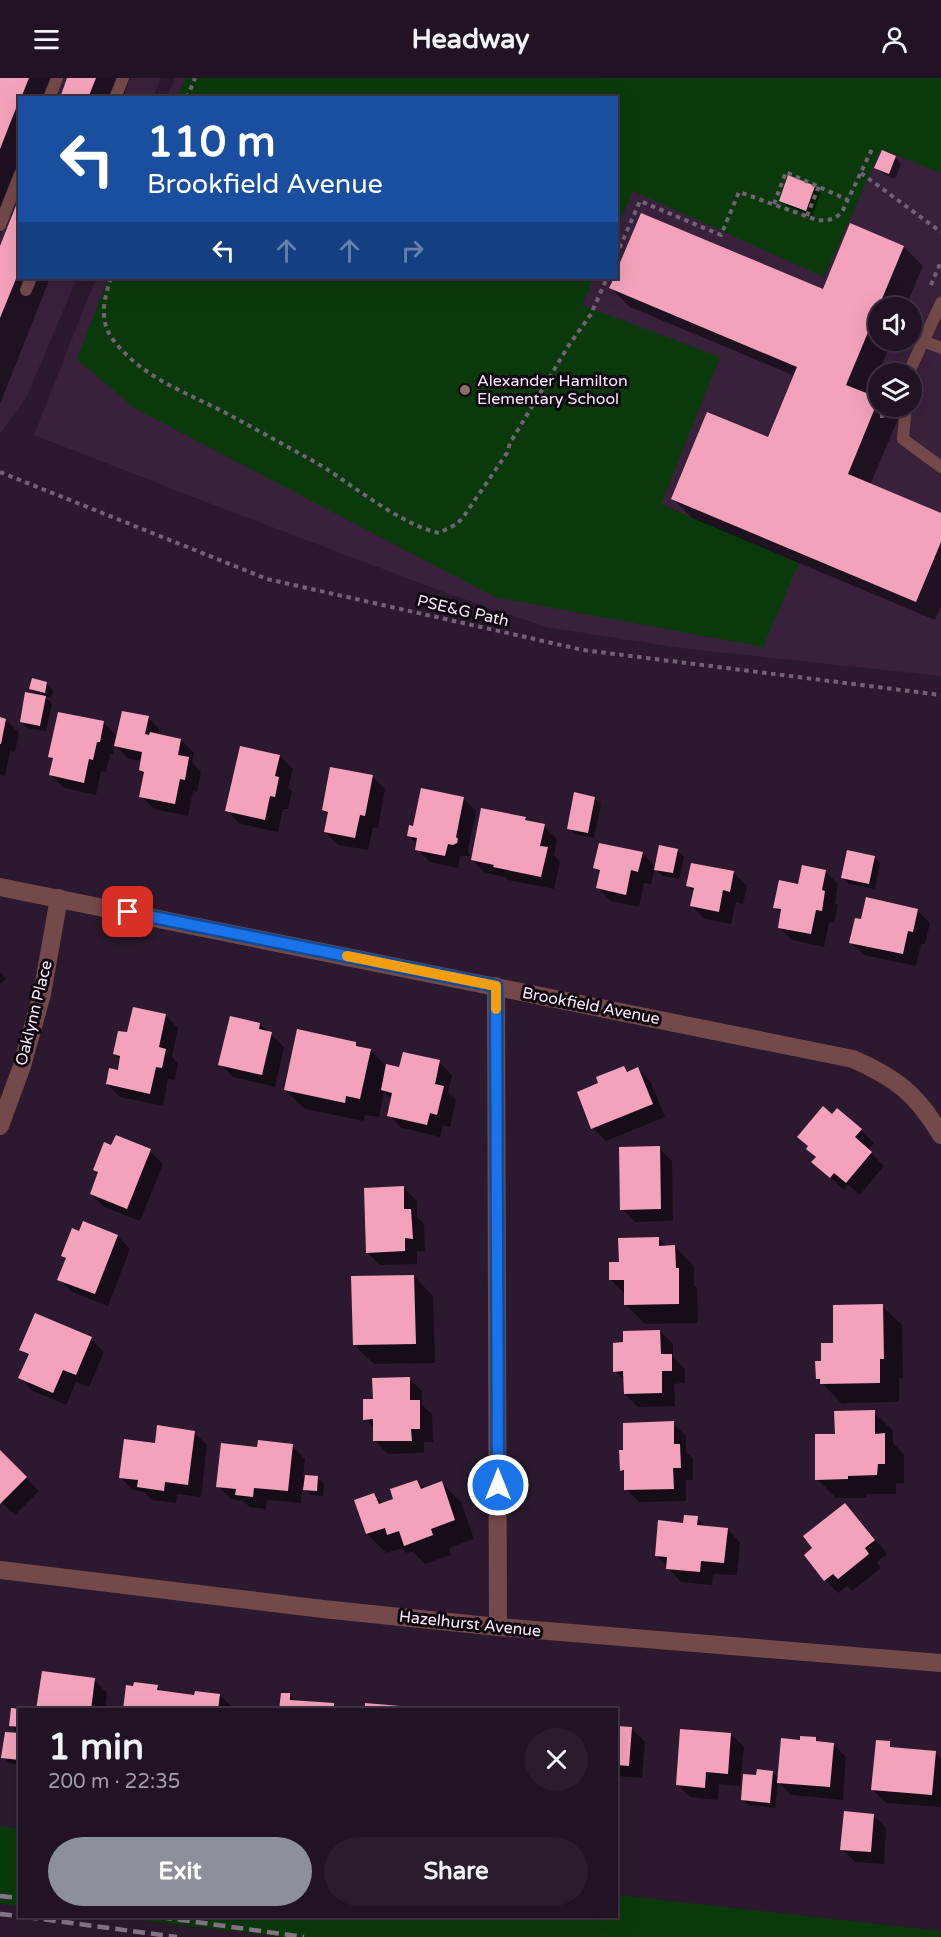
<!DOCTYPE html>
<html lang="en">
<head>
<meta charset="utf-8">
<style>
  body { margin:0; font-family:"Varela Round",sans-serif; background:#291c2b; color:#f1f3f6; height:100vh; display:flex; flex-direction:column; font-size:22px; white-space:nowrap }
  * { box-sizing:border-box; margin:0 }
  p { font-size:20px; color:#a29ea6 }
  .icon { flex:none; width:33px; height:33px; fill:none; stroke:currentColor; stroke-width:2; stroke-linecap:round; stroke-linejoin:round }
  .map { position:relative; flex:1; overflow:hidden }
  .side { position:absolute; left:18px; top:1630px; width:600px; height:210px; display:flex; flex-direction:column; background:#211323; border-radius:0px; box-shadow:0 6px 24px #0002,0 0 0 2px #3e3241 }
  .side>* { flex:none }
  .guide { position:absolute; left:18px; top:18px; width:600px; height:183px; border-radius:0px; box-shadow:0 6px 24px #0002,0 0 0 2px #3e3241; background:#1a4fa0; color:#fff; overflow:hidden }
  .fabs { position:absolute; left:868px; top:219px; display:grid; gap:12px }
  .fabs a { display:grid; place-items:center; width:54px; height:54px; border-radius:50%; background:#211323; box-shadow:0 6px 24px #0002,0 0 0 2px #3e3241; font-size:30px }
  .pin { position:absolute; display:grid; place-items:center; width:51px; height:51px; color:#fff; margin:-26px; border-radius:12px; box-shadow:0 3px 9px #0006 }
  .me { position:absolute; width:66px; margin:-33px; rotate:0deg; stroke-linejoin:round; filter:drop-shadow(0 0 4px #0008) }
  .turn { display:flex; align-items:center; gap:21px; height:126px; padding:0 30px; font-size:27px }
  .turn .icon { width:78px; height:78px; stroke-width:2.5 }
  .turn b { display:block; font-size:42px; line-height:51px }
  .lanes { display:flex; align-items:center; height:57px; padding:0 30px; background:#0003; justify-content:center; gap:30px; direction:ltr }
  .lanes .off { opacity:.35 }
  .round { display:grid; place-items:center; flex:none; width:63px; height:63px; border-radius:32px; background:#291c2b }
  .headline { display:flex; align-items:center; justify-content:space-between; height:102px; padding:0 30px }
  h1 { font-size:36px; font-weight:700; line-height:45px }
  .button { display:flex; gap:12px; margin-top:auto; padding:12px 30px }
  .button a { flex:1; height:69px; border-radius:36px; background:#8c9099; color:#fff; font-size:24px; font-weight:700; line-height:69px; text-align:center }
  .button a+a { background:#291c2b; color:#f1f3f6 }
  header { display:flex; justify-content:space-between; align-items:center; height:78px; padding:0 30px; background:#211323; font-size:27px; font-weight:700 }
  .map>svg:first-child { display:block }
</style>
</head>
<body>
<header><svg class="icon" aria-label="menu" viewBox="0 0 24 24"><path d="M4 6h16M4 12h16M4 18h16"/></svg>Headway<svg class="icon" aria-label="person" viewBox="0 0 24 24"><circle cx="12" cy="8" r="4"/><path d="M4 21q1-7 8-7t8 7"/></svg></header>
<div class="map">
<svg width="941" height="1859" viewBox="0 0 941 1859">
  <rect width="100%" height="100%" fill="#2c192f"/>
  <!-- built -->
  <g fill="#39213c" fill-rule="evenodd">
    <path d="M0,0H161L153,19L20,20V200H77L26,320L0,356Z"/>
    <path d="M175,0H941V598L681,570L546,549L452,517L224,431L34,357L96,200H616V20L167,19ZM879,230H912V262H879ZM879,296H912V328H879Z"/>
  </g>
  <!-- green -->
  <g fill="#0a3a0b">
    <path d="M185,0H941V95L881,71L824,199L633,113L617,149L616,20H178Z"/>
    <path d="M108,200H594L582,227L720,279L661,426L799,485L763,569L495,519L134,330L77,281Z"/>
    <path d="M0,1748L19,1751V1828L0,1826Z"/>
    <path d="M617,1817L941,1853V1859H283L113,1839H616Z"/>
  </g>
  <!-- shadow -->
  <g fill="#0007">
    <path d="M0,0H63L55,20H20V109L0,157Z"/>
    <path d="M69,0H130L123,20H61Z"/>
    <path d="M895,79L901,86L895,101L882,95L876,89Z"/>
    <path d="M814,109L821,115L812,138L787,128L780,122Z"/>
    <path d="M20,124V200H50L0,326V172Z"/>
    <path d="M904,169L923,188L905,230H879V262H892L869,318L878,322L879,328H885L898,341L870,407L941,436V528L935,542L692,440L673,421L769,361L795,298L630,229L611,210L616,200L824,213Z"/>
    <path d="M47,606L53,612L51,620L45,619L52,626L46,653L27,650L21,643L39,618L31,611Z"/>
    <path d="M148,640L161,653L160,658L181,662L194,675L192,684L201,694L197,714L193,713L188,738L154,731L141,718L145,697L140,692L142,683L129,681L115,667L113,676H110L106,694L101,693L96,717L64,710L51,697L54,683L50,678L104,645L118,659Z"/>
    <path d="M0,641L6,642L19,655L15,674L10,673L5,698L0,697Z"/>
    <path d="M280,678L293,691L288,710L292,713L288,731H283L278,754L240,746L227,733Z"/>
    <path d="M372,698L385,711L378,750L373,749L368,772L338,767L325,754L328,737L323,732Z"/>
    <path d="M463,720L476,733L468,773L470,778H460L458,790L430,784L417,771V766L408,757L414,750Z"/>
    <path d="M595,720L601,726L594,760L574,756L568,750Z"/>
    <path d="M483,731L526,741L530,745L544,748L557,761L554,777L560,784L554,811L508,802L505,799L485,795L472,782Z"/>
    <path d="M677,772L684,779L679,801L662,798L655,790L651,806L644,805L639,829L611,823L598,810L600,795L595,790L642,775L656,789Z"/>
    <path d="M874,779L880,785L875,811L849,806L843,800Z"/>
    <path d="M825,793L838,806L835,825L838,827L834,845L829,844L824,869L792,862L779,849L782,836L775,829L799,807Z"/>
    <path d="M734,795L747,808L743,826L736,824L731,846L705,841L692,828L694,814L688,808Z"/>
    <path d="M917,832L930,845L925,866H921L916,888L864,877L851,864L862,843Z"/>
    <path d="M0,894L6,900L0,907Z"/>
    <path d="M165,937L178,950L172,979L178,985L175,1002L168,1001L163,1028L120,1019L107,1006L119,994L121,983L114,976L128,956Z"/>
    <path d="M260,946L284,969L275,1009L233,999L220,986Z"/>
    <path d="M356,965L361,970L370,972L387,989L400,991L439,984L452,997L448,1014L456,1022L450,1049L443,1047L440,1059L402,1050L389,1037L392,1022L384,1014L379,1039L365,1037L364,1043L305,1031L285,1012Z"/>
    <path d="M624,990L629,994L638,991L651,1004L665,1039L606,1063L593,1050L600,1006Z"/>
    <path d="M832,1038L861,1052L874,1065L868,1072L884,1088L860,1117L848,1107L844,1112L813,1084L817,1080L809,1069Z"/>
    <path d="M659,1070L672,1083L673,1143L635,1144L622,1131Z"/>
    <path d="M150,1073L163,1086L140,1143L104,1129L91,1116L99,1096L95,1092Z"/>
    <path d="M404,1110L417,1123V1139L424,1146L425,1173H417V1186L380,1187L367,1174Z"/>
    <path d="M84,1145L118,1158L130,1171L108,1228L72,1214L59,1201L66,1182L62,1178L80,1155Z"/>
    <path d="M658,1160L667,1169H675L694,1188V1208L697,1210L698,1245L645,1246L626,1227L625,1216L611,1202L620,1186Z"/>
    <path d="M414,1198L433,1218L435,1285L374,1286L354,1267Z"/>
    <path d="M882,1228L902,1247L903,1300H899V1324L841,1325L817,1300L823,1284L835,1266Z"/>
    <path d="M660,1253L673,1266V1279L685,1291V1305L674,1306L675,1328L638,1329L625,1316V1303L615,1293L625,1266Z"/>
    <path d="M91,1261L104,1274L89,1309L76,1304L66,1327L33,1313L20,1300L29,1279L21,1272Z"/>
    <path d="M409,1300L422,1313V1327L432,1336L433,1364H424V1375L388,1376L375,1363L374,1350L365,1341L374,1323Z"/>
    <path d="M874,1334L893,1353V1365L904,1376V1405H896V1416H867V1420H836L817,1401Z"/>
    <path d="M673,1345L686,1358V1374L693,1380V1402H686V1423L639,1424L626,1411L625,1396L621,1392Z"/>
    <path d="M194,1354L207,1367L201,1419L177,1416L176,1425L152,1422L144,1414L133,1412L120,1399L156,1367Z"/>
    <path d="M292,1368L305,1381L303,1399L318,1400L324,1406L323,1418L311,1417L302,1408L301,1425L267,1422L266,1431L250,1429L243,1423L231,1421L218,1408L258,1370Z"/>
    <path d="M0,1374L39,1413L15,1437L0,1423Z"/>
    <path d="M417,1403L425,1411L441,1405L461,1424L474,1461L449,1470L451,1477L425,1486L413,1474L407,1475L402,1470L386,1475L367,1456L374,1416L383,1426L395,1422Z"/>
    <path d="M845,1427L858,1440L887,1476L877,1484L881,1490L852,1513L847,1508L838,1515L825,1502L814,1471Z"/>
    <path d="M697,1440L707,1449L727,1451L740,1464L737,1497L713,1496L712,1507L681,1504L656,1477L685,1447Z"/>
    <path d="M94,1602L107,1615L105,1632H38Z"/>
    <path d="M157,1609L162,1614L196,1618L220,1617L235,1632H125Z"/>
    <path d="M290,1617L297,1624L333,1626L339,1632H281Z"/>
    <path d="M20,1632V1654L19,1656L11,1648Z"/>
    <path d="M616,1649L632,1651L645,1664L642,1700L616,1698Z"/>
    <path d="M731,1656L744,1669L740,1708L719,1706L718,1722L690,1719L677,1706Z"/>
    <path d="M20,1657V1687L9,1685L3,1679Z"/>
    <path d="M816,1661L820,1665L833,1666L846,1679L843,1722L791,1717L778,1704L775,1730L749,1727L742,1721L757,1699L772,1694L779,1700L801,1663Z"/>
    <path d="M889,1665L895,1671L935,1674L941,1680V1729L886,1725L873,1712Z"/>
    <path d="M873,1737L886,1750L884,1786L855,1784L842,1771Z"/>
  </g>
  <!-- building -->
  <g fill="#f4a2bb">
    <path d="M0,0H29L21,20H20L0,71Z"/>
    <path d="M67,0H96L88,20H60Z"/>
    <path d="M882,72L896,78L889,96L874,90Z"/>
    <path d="M788,97L815,108L806,133L779,123Z"/>
    <path d="M19,120L20,191L0,240V168Z"/>
    <path d="M641,135L823,211L850,145L904,168L846,307L879,320L848,396L941,435V464L916,524L671,421L707,334L768,359L797,289L609,210L614,200H616V194Z"/>
    <path d="M32,600L47,604L45,615L29,611Z"/>
    <path d="M25,614L46,618L40,648L20,644Z"/>
    <path d="M122,633L149,638L145,656L149,657L150,654L181,661L178,677L189,679L185,702L180,701L175,726L139,719L144,694L139,692L142,674L114,668Z"/>
    <path d="M58,634L104,643L100,664H97L93,682L89,681L84,705L49,697L53,680L48,679Z"/>
    <path d="M0,639L6,641L1,666H0Z"/>
    <path d="M240,668L280,677L275,698L279,699L275,719L270,718L265,742L225,733Z"/>
    <path d="M330,689L373,697L365,738L360,737L355,760L324,754L328,734L322,732Z"/>
    <path d="M421,710L464,719L456,759L458,761L457,765L453,767L448,766L445,778L415,772L417,760L407,758L409,747L413,748Z"/>
    <path d="M574,714L595,719L588,755L567,751Z"/>
    <path d="M481,730L526,739L525,742L545,746L540,768L548,769L541,799L493,789L494,787L471,782Z"/>
    <path d="M599,765L643,774L638,794L631,792L626,817L596,810L600,792L593,790Z"/>
    <path d="M659,767L678,771L673,795L654,792Z"/>
    <path d="M847,772L875,778L869,806L841,800Z"/>
    <path d="M691,785L734,793L730,814L723,812L719,834L690,828L694,810L686,808Z"/>
    <path d="M802,787L826,792L822,812L825,813L822,833L816,832L811,856L778,850L781,831L773,830L779,802L798,806Z"/>
    <path d="M866,819L918,831L913,854L908,853L903,876L849,865L855,840L861,841Z"/>
    <path d="M133,929L166,936L159,969L166,971L162,990L156,989L150,1016L106,1006L109,990L118,992L120,978L113,976L118,953L127,954Z"/>
    <path d="M230,938L260,945L259,951L272,954L262,997L218,987Z"/>
    <path d="M297,951L356,964V968L371,971L360,1021L346,1018L345,1025L284,1012Z"/>
    <path d="M403,974L440,982L435,1006L444,1008L437,1037L430,1035L427,1047L387,1038L392,1015L381,1012L386,986L399,989Z"/>
    <path d="M624,988L627,994L638,989L653,1026L591,1051L577,1014L598,1005L596,999Z"/>
    <path d="M823,1028L832,1036L837,1030L862,1051L855,1059L872,1074L846,1105L834,1095L830,1100L811,1084L816,1079L806,1071L808,1068L797,1059Z"/>
    <path d="M116,1057L151,1071L127,1131L90,1116L98,1094L93,1092L104,1064L111,1067Z"/>
    <path d="M660,1068L661,1131L620,1132L619,1069Z"/>
    <path d="M404,1108V1131H411L413,1161L405,1160V1173L366,1175L364,1110Z"/>
    <path d="M83,1143L118,1157L95,1216L57,1202L66,1180L61,1178L72,1150L79,1153Z"/>
    <path d="M659,1159V1168L675,1167L676,1190H679V1226L624,1227V1202H609V1184H619L618,1160Z"/>
    <path d="M414,1197L416,1266L353,1267L351,1198Z"/>
    <path d="M883,1226L884,1281H880V1305L820,1306V1301H816L815,1283H821V1265H833V1227Z"/>
    <path d="M35,1235L92,1259L76,1297L63,1292L53,1315L18,1300L29,1276L19,1272Z"/>
    <path d="M660,1252L661,1276H672V1293H662V1315L624,1316L623,1293L613,1294V1265L623,1264V1253Z"/>
    <path d="M410,1299V1322H420V1351H411L412,1363H373V1341L363,1342V1321H373L372,1300Z"/>
    <path d="M875,1332V1356L885,1355V1386H878L877,1397L848,1398V1401L815,1402V1356H835L834,1333Z"/>
    <path d="M674,1343V1366H680L681,1390H673L674,1411L624,1412V1392L620,1393L619,1372H623V1345Z"/>
    <path d="M157,1347L195,1353L188,1407L165,1404L164,1413L137,1409L138,1402L119,1400L124,1361L155,1365Z"/>
    <path d="M258,1362L293,1366L288,1413L254,1410L253,1419L235,1417L236,1411L216,1409L221,1365L257,1369Z"/>
    <path d="M0,1372L27,1399L0,1426Z"/>
    <path d="M305,1397L318,1398L317,1413L303,1412Z"/>
    <path d="M417,1402L421,1411L442,1403L455,1442L431,1451L433,1457L404,1468L399,1453L387,1457L385,1450L366,1456L354,1422L374,1415L379,1426L393,1421L390,1411Z"/>
    <path d="M845,1425L875,1462L865,1470L869,1476L838,1501L833,1496L824,1503L804,1477L812,1470L803,1458Z"/>
    <path d="M684,1437L698,1438L697,1447L728,1450L724,1485L701,1483L700,1494L666,1491L667,1479L655,1478L658,1442L683,1445Z"/>
    <path d="M42,1593L95,1600L91,1632H36Z"/>
    <path d="M134,1604L158,1607L157,1612L194,1617L195,1613L220,1616L218,1632H123L126,1607L133,1608Z"/>
    <path d="M281,1615H290V1622L334,1625V1632H279Z"/>
    <path d="M365,1625L424,1630V1632H365Z"/>
    <path d="M11,1630L20,1631V1649L9,1648Z"/>
    <path d="M616,1648L632,1649L629,1688L616,1687Z"/>
    <path d="M680,1651L731,1655L728,1696L706,1694L705,1710L676,1707Z"/>
    <path d="M5,1654L20,1655V1682L1,1680Z"/>
    <path d="M800,1658L816,1659V1663L834,1665L830,1709L777,1705L781,1660L800,1662Z"/>
    <path d="M876,1662L890,1663V1669L936,1673L932,1717L871,1712Z"/>
    <path d="M757,1691L773,1693L770,1725L741,1722L743,1696L756,1697Z"/>
    <path d="M844,1733L874,1736L871,1774L840,1772Z"/>
  </g>
  <g fill="none" stroke-linecap="round" stroke-linejoin="round">
    <!-- path -->
    <g stroke="#736175" stroke-width="4" stroke-dasharray="4.5 4.5" stroke-linecap="butt">
      <path d="M187,20L195,0"/>
      <path d="M861,95L941,154"/>
      <path d="M774,126L786,94L848,122"/>
      <path d="M807,138L819,108"/>
      <path d="M616,178L640,123L721,157L739,114L817,142C828,143 836,142 843,132L872,71"/>
      <path d="M111,200C105,217 99,239 110,257C118,270 132,283 145,292C173,312 207,324 237,341C266,357 296,373 325,390C356,410 404,448 439,455L457,446L464,438L507,375L510,365L569,267L591,236L607,200"/>
      <path d="M931,207L941,183"/>
      <path d="M882,328V340"/>
      <path d="M0,394L267,501L583,572L941,617"/>
    </g>
    <!-- service -->
    <g stroke="#734a49" stroke-width="12">
      <path d="M49,20L57,0"/>
      <path d="M115,20L123,0"/>
      <path d="M0,147L20,96"/>
      <path d="M26,212L31,200"/>
      <path d="M923,263L941,270"/>
      <path d="M908,296L941,225"/>
      <path d="M906,328L903,361L941,389"/>
    </g>
    <!-- minor -->
    <g stroke="#734a49" stroke-width="18">
      <path d="M0,809L853,981C896,1000 917,1016 941,1057"/>
      <path d="M496,908L498,1549"/>
      <path d="M0,1048L22,988L42,916L59,820"/>
      <path d="M0,1492L323,1531L498,1549L941,1585"/>
    </g>
    <!-- rail -->
    <g stroke="#88788a" stroke-width="4.5" stroke-dasharray="12 6" stroke-linecap="butt">
      <path d="M0,1818L20,1820"/>
      <path d="M0,1836L20,1838"/>
      <path d="M26,1839L177,1859"/>
      <path d="M160,1839L304,1859"/>
    </g>
  </g>
  <g fill="none" stroke-linecap="round" stroke-linejoin="round">
    <defs>
      <path id="route" d="M128,834L496,908L498,1407"/>
    </defs>
    <!-- route casing -->
    <use href="#route" stroke="#114b97" stroke-width="15"/>
    <!-- route -->
    <use href="#route" stroke="#1a73e8" stroke-width="10"/>
    <!-- slow -->
    <path stroke="#f59e0b" stroke-width="10" d="M347,878L496,908V931"/>
  </g>
  <!-- markers -->
  <circle fill="#8d6e63" stroke="#100811" stroke-width="2" cx="465" cy="312" r="6"/>
  <g text-anchor="middle" dominant-baseline="central" stroke-width="6" stroke-linejoin="round" paint-order="stroke">
    <!-- poi labels -->
    <g font-size="16" fill="#f9ebfa" stroke="#100811" text-anchor="start">
      <text x="477" y="303">Alexander Hamilton<tspan x="477" dy="18">Elementary School</tspan></text>
    </g>
    <!-- street labels -->
    <g font-size="16" fill="#f9ebfa" stroke="#100811">
      <text transform="translate(463 533) rotate(13)">PSE&amp;G Path</text>
      <text transform="translate(591 928) rotate(11)">Brookfield Avenue</text>
      <text transform="translate(34 935) rotate(-76)">Oaklynn Place</text>
      <text transform="translate(470 1546) rotate(6)">Hazelhurst Avenue</text>
    </g>
  </g>
</svg>
<div class="fabs">
<a><svg class="icon" aria-label="sound" viewBox="0 0 24 24"><path d="M4 9h4l5-4v14l-5-4H4zM17 9q2 3 0 6"/></svg></a>
<a><svg class="icon" aria-label="layers" viewBox="0 0 24 24"><path d="M12 4l9 5-9 5-9-5zM3 14l9 5 9-5"/></svg></a>
</div>
<div class="pin" style="left:128px;top:834px;background:#d93025"><svg class="icon" aria-label="arrive" viewBox="0 0 24 24"><path d="M6 21V4h12l-3 4 3 4H6"/></svg></div>
<svg class="me" style="left:498px;top:1407px" viewBox="-20 -20 40 40"><circle r="17" fill="#1a73e8" stroke="#fff" stroke-width="3"/><path d="M0-11L8 9 0 5-8 9z" fill="#fff"/></svg>
<div class="guide">
<div class="turn"><svg class="icon" aria-label="left" viewBox="0 0 24 24"><path d="M17 20v-9H6M10 6l-5 5 5 5"/></svg><div><b>110 m</b>Brookfield Avenue</div></div>
<div class="lanes"><svg class="icon" aria-label="left" viewBox="0 0 24 24"><path d="M17 20v-9H6M10 6l-5 5 5 5"/></svg><svg class="icon off" aria-label="ahead" viewBox="0 0 24 24"><path d="M12 20V5M6 11l6-6 6 6"/></svg><svg class="icon off" aria-label="ahead" viewBox="0 0 24 24"><path d="M12 20V5M6 11l6-6 6 6"/></svg><svg class="icon off" aria-label="right" viewBox="0 0 24 24"><path d="M7 20v-9h11M14 6l5 5-5 5"/></svg></div>
</div>
<section class="side">
<div class="headline"><div><h1>1 min</h1><p>200 m · 22:35</p></div><a class="round"><svg class="icon" aria-label="close" viewBox="0 0 24 24"><path d="M6 6l12 12M18 6L6 18"/></svg></a></div>
<div class="button"><a>Exit</a><a>Share</a></div>
</section>
</div>
</body>
</html>
